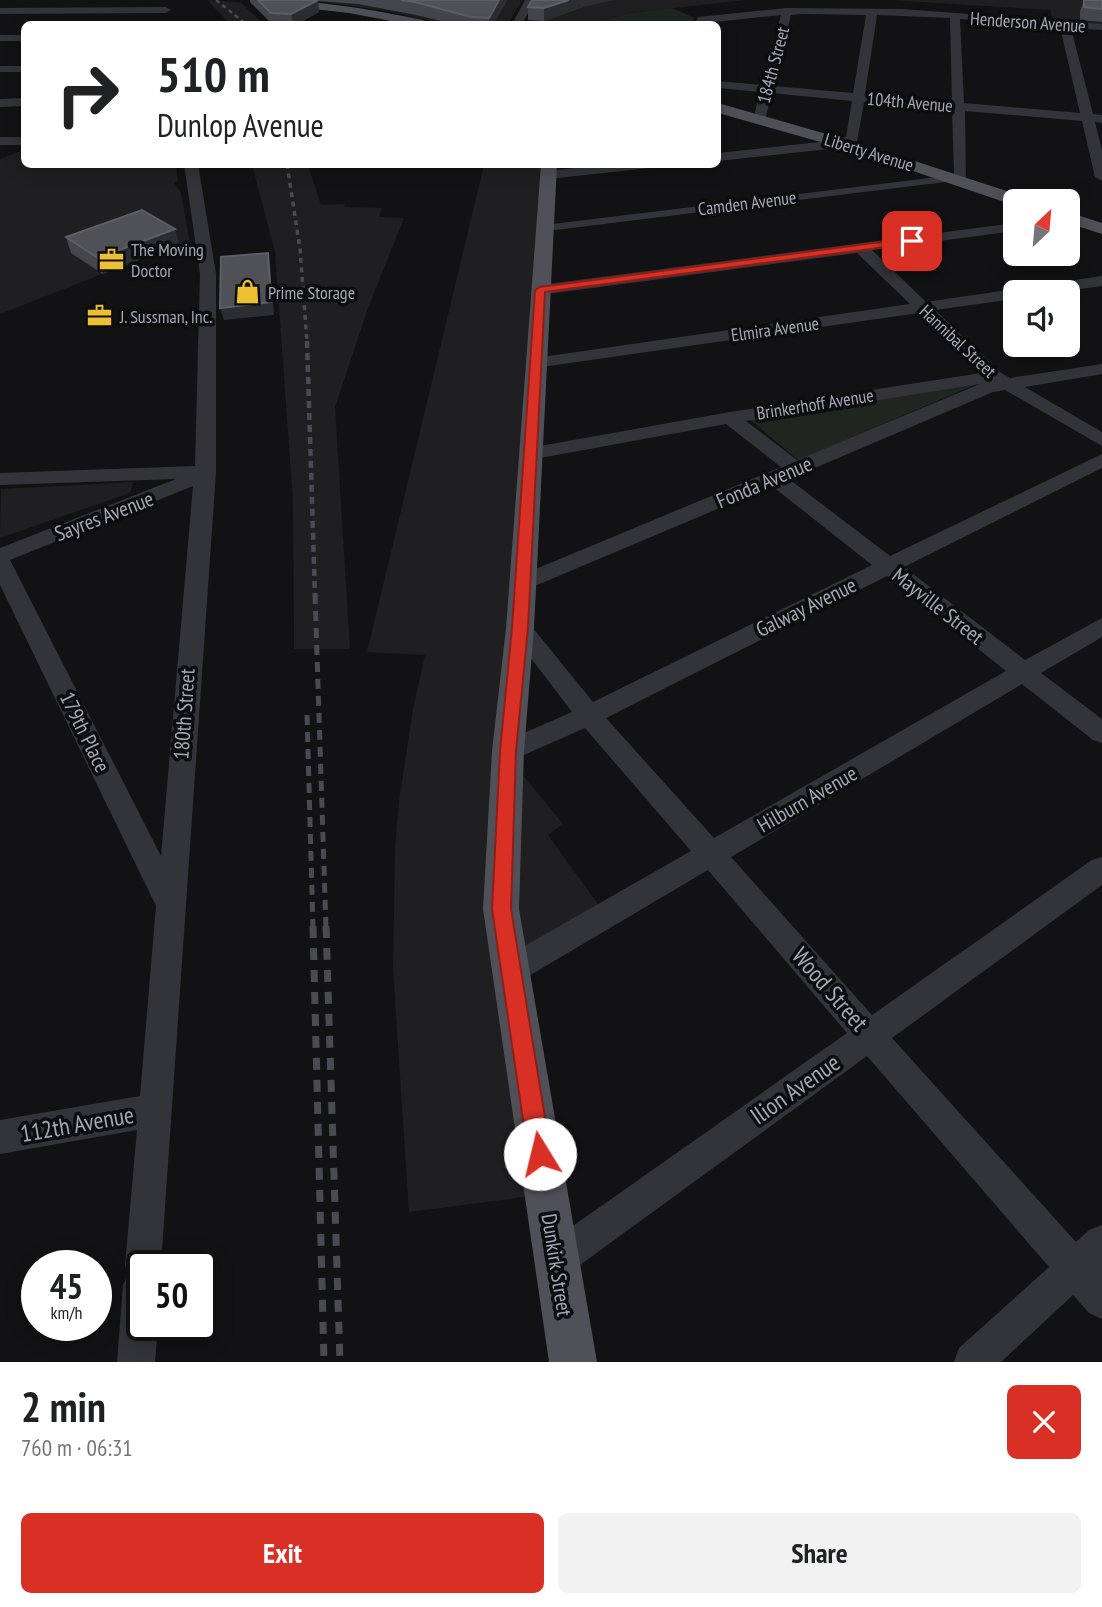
<!DOCTYPE html>
<html lang="en">
<head>
<meta charset="utf-8">
<style>
  body { margin:0; font-family:"PT Sans Narrow",sans-serif; background:#f2f2f2; color:#202124; height:100vh; display:flex; flex-direction:column; font-size:26px; white-space:nowrap }
  * { box-sizing:border-box; margin:0 }
  p { font-size:23px; color:#757577 }
  .icon { flex:none; width:38px; height:38px; fill:none; stroke:currentColor; stroke-width:2; stroke-linecap:round; stroke-linejoin:round }
  .map { position:relative; height:1362px; overflow:hidden }
  .side { display:flex; flex-direction:column; background:#fff; flex:1 }
  .side>* { flex:none }
  .hud { position:absolute; left:21px; top:21px; width:700px; height:147px; border-radius:10px; box-shadow:0 4px 18px #0003; background:#fff; color:#202124; overflow:hidden }
  .needle { width:46px; rotate:26deg }
  .tools { position:absolute; left:1003px; top:189px; display:grid; gap:14px }
  .tools a { display:grid; place-items:center; width:77px; height:77px; border-radius:10px; background:#fff; box-shadow:0 4px 18px #0003; font-size:35px }
  .speed { position:absolute; left:21px; top:1250px; display:flex; gap:14px; font-size:35px; font-weight:700; text-align:center }
  .speed>* { display:grid; place-content:center; width:91px; height:91px; border-radius:50%; background:#fff; box-shadow:0 4px 18px #0003; line-height:1 }
  .speed small { font-size:18px; font-weight:400 }
  .speed .limit { border:4px solid #111; border-radius:10px; background:#fff; color:#111 }
  .pin { position:absolute; display:grid; place-items:center; width:60px; height:60px; color:#fff; margin:-30px; border-radius:14px; box-shadow:0 4px 10px #0006 }
  .me { position:absolute; width:77px; margin:-38px; rotate:351deg; stroke-linejoin:round; filter:drop-shadow(0 0 5px #0008) }
  .turn { display:flex; align-items:center; gap:24px; height:147px; padding:0 21px; font-size:32px }
  .turn .icon { width:91px; height:91px; stroke-width:2.5 }
  .turn b { display:block; font-size:49px; line-height:60px }
  .round { display:grid; place-items:center; flex:none; width:74px; height:74px; border-radius:10px; background:#f2f2f2 }
  .head { display:flex; align-items:center; justify-content:space-between; height:119px; padding:0 21px }
  h1 { font-size:42px; font-weight:800; line-height:52px }
  .button { display:flex; gap:14px; margin-top:auto; padding:14px 21px }
  .button a { flex:1; height:80px; border-radius:10px; background:#d93025; color:#fff; font-size:28px; font-weight:800; line-height:80px; text-align:center }
  .button a+a { background:#f2f2f2; color:#202124 }
  .map>svg:first-child { display:block }
</style>
</head>
<body>
<div class="map">
<svg width="1102" height="1362" viewBox="0 0 1102 1362">
  <rect width="100%" height="100%" fill="#121214"/>
  <!-- built -->
  <g fill="#1f1e21">
    <path d="M207,0L240,2L264,24H230Z"/>
    <path d="M310,0H522L508,24H445L387,11Z"/>
    <path d="M538,0H745L631,13L588,24H526Z"/>
    <path d="M890,0H1102V25L1054,22L1050,10Z"/>
    <path d="M24,150V164L176,165L178,181L174,183L181,193L190,244H179L0,314V159Z"/>
    <path d="M252,165H308L321,205L345,204L344,207L382,208L379,217L404,218L368,308L335,407L350,649H294L293,501L275,252Z"/>
    <path d="M484,165H557L531,634L517,768L563,824L548,835L613,925L526,976L563,1192L409,1212L393,969L395,848L399,801L413,709L425,655L367,652Z"/>
    <path d="M133,482L130,493L0,538L1,489Z"/>
  </g>
  <!-- green -->
  <g fill="#1f2620">
    <path d="M672,8L695,18L690,24H588L631,13Z"/>
    <path d="M984,381L798,460L748,418Z"/>
  </g>
  <g fill="none" stroke-linecap="round" stroke-linejoin="round">
    <!-- minor -->
    <g fill="#333439" fill-rule="evenodd">
      <path d="M525,0H535L522,24H512Z"/>
      <path d="M0,8L166,7L171,10L166,13L0,14Z"/>
      <path d="M787,8L902,9L1102,24V30L1071,28L1093,114L1102,115V123L1095,122L1102,150V181L1095,177L1082,121L965,111L966,185H956L954,181L539,232L537,229L544,225L954,175L952,109L864,102L857,142L829,149L718,161V153L829,141L846,137L852,101L772,93L765,120L759,124L753,120L760,92L718,88V81L762,85L781,15L695,24L698,17ZM802,14L866,15L853,93L774,86L791,15ZM877,15L950,18L952,102L865,94ZM960,19L1060,27L1080,113L964,103Z"/>
      <rect x="0" y="35" width="24" height="6"/>
      <rect x="0" y="66" width="24" height="6"/>
      <path d="M24,98V106L0,107V99Z"/>
      <rect x="0" y="137" width="24" height="8"/>
      <path d="M184,164H198L216,274V472L161,1265H142V1325H158L155,1362H117L123,1285L128,1274L125,1265L137,1130L0,1154V1120L140,1096L156,906L0,585V548L176,479L0,485V473L195,466L200,274ZM193,486L161,856L10,560Z"/>
      <path d="M607,164H656L650,168L548,179L541,175L548,171Z"/>
      <path d="M1015,223V231L872,250L926,302L1102,276V286L1058,292H1015V299L935,310L1000,372L1010,378L1102,364V374L1025,387L1102,432V446L1005,390L993,392L789,479L890,556L1102,454V468L904,567L1025,660L1102,618V637L1041,673L1102,719V743L1093,740L1022,684L731,857L872,1015L1092,860L1102,857V885L892,1038L1076,1242L1089,1230L1102,1225V1319L1089,1313L1073,1295L1001,1362H954L959,1348L1049,1267L867,1056L569,1273L556,1278L543,1273L538,1260L543,1247L847,1033L708,870L522,980L511,984L500,980L496,970L500,960L691,851L585,728L517,758L508,761L499,758L495,751L499,744L572,712L508,628L512,622L520,620L528,622L593,702L872,565L772,486L530,588L522,591L514,588L511,583L514,578L781,467L726,424L529,460L519,454L529,448L730,412L981,373L919,313L535,368L526,363L535,358L910,304L857,253L540,295L532,290L540,285ZM980,384L797,460L746,421ZM887,576L1006,671L714,838L606,718Z"/>
    </g>
    <!-- major -->
    <g fill="#4f5058" fill-rule="evenodd">
      <path d="M263,0C318,0 369,9 423,20L429,24H407L349,13L269,4Z"/>
      <path d="M718,103L875,148L1025,197L1028,201H1015V205H1013L863,154L718,113Z"/>
      <path d="M541,164H557L534,628L524,751L519,909L597,1362H549L483,909L492,751L506,628Z"/>
      <path d="M1068,212L1102,223V234L1068,223Z"/>
    </g>
    <!-- rail-far4 -->
    <path stroke="#4a4b52" stroke-width="2.5" stroke-dasharray="4.5 3.5" stroke-linecap="butt" d="M216,0L246,24"/>
    <!-- rail-far3 -->
    <path stroke="#4a4b52" stroke-width="3.5" stroke-dasharray="5 4.5" stroke-linecap="butt" d="M287,164L300,249L307,342"/>
    <!-- rail-far2 -->
    <path stroke="#4a4b52" stroke-width="4.5" stroke-dasharray="7 5" stroke-linecap="butt" d="M307,341L315,596"/>
    <!-- rail-far1 -->
    <g stroke="#4a4b52" stroke-width="5" stroke-dasharray="10 7" stroke-linecap="butt">
      <path d="M315,594L326,928"/>
      <path d="M307,715L313,928"/>
    </g>
    <!-- rail -->
    <g stroke="#4a4b52" stroke-width="7" stroke-dasharray="12 10" stroke-linecap="butt">
      <path d="M313,926L324,1362"/>
      <path d="M326,926L340,1362"/>
    </g>
  </g>
  <!-- wall -->
  <g fill="#45464c">
    <path d="M250,0H507L493,24H454L416,15L358,4L318,1L319,12L297,24H272L250,2Z"/>
    <path d="M1084,0H1102V22L1080,20V11Z"/>
    <path d="M528,7H583L544,21L528,20Z"/>
    <path d="M66,237L179,244L103,274L71,253Z"/>
  </g>
  <!-- shaded-wall -->
  <g fill="#2c2d31">
    <path d="M318,0L319,12L297,24H293L291,14Z"/>
    <path d="M499,0H507L493,24H489V18Z"/>
    <path d="M569,0H614L583,7L544,21V8Z"/>
    <path d="M175,229L179,244L103,274L98,258Z"/>
    <path d="M268,253L270,264L274,315L224,320L220,308Z"/>
  </g>
  <!-- building -->
  <g fill="#4f5157" stroke="#5d5e66" stroke-width="2">
    <path d="M258,0H318L291,14L271,13Z"/>
    <path d="M401,0H499L489,18L471,17L415,2Z"/>
    <path d="M532,0H569L544,8L528,7Z"/>
    <path d="M1084,0H1102V9L1084,7Z"/>
    <path d="M142,210L175,229L98,258L66,237Z"/>
    <path d="M268,253L271,302L220,308L221,257Z"/>
  </g>
  <!-- route -->
  <path fill="#d93025" stroke="#8d1f18" stroke-width="2" d="M912,238L916,239V243L545,292L528,628L516,751L511,909L551,1154L547,1162L540,1166L532,1162L528,1154L492,909L500,751L512,628L535,290L540,287Z"/>
  <!-- icons -->
  <defs>
    <symbol id="office-bare" viewBox="-9 -9 18 18"><path d="M-6-3h4V-5.5h4V-3h4V5H-6ZM-1-4.5V-3h2v-1.5ZM-6 0V1H6V0Z" fill="#ecc032" stroke="#0d0d0f" stroke-width="2.5" paint-order="stroke"/></symbol>
    <symbol id="shop-bare" viewBox="-9 -9 18 18"><path d="M-5-2.5h2.3a2.7 3.5 0 0 1 5.4 0H5L5.5 6h-11ZM-1.5-2.5h3a1.5 2.3 0 0 0-3 0Z" fill="#ecc032" stroke="#0d0d0f" stroke-width="2.5" paint-order="stroke"/></symbol>
  </defs>
  <g fill-rule="evenodd">
    <use href="#office-bare" x="94" y="242" width="35" height="35"/>
    <use href="#shop-bare" x="230" y="274" width="35" height="35"/>
    <use href="#office-bare" x="82" y="298" width="35" height="35"/>
  </g>
  <g text-anchor="middle" dominant-baseline="central" stroke-width="7" stroke-linejoin="round" paint-order="stroke">
    <!-- far-street labels -->
    <g font-size="18" fill="#a4a7b4" stroke="#0d0d0f">
      <text transform="translate(1028 22) rotate(4)">Henderson Avenue</text>
      <text transform="translate(773 65) rotate(-75)">184th Street</text>
      <text transform="translate(910 102) rotate(5)">104th Avenue</text>
      <text transform="translate(869 152) rotate(17)">Liberty Avenue</text>
      <text transform="translate(747 203) rotate(-7)">Camden Avenue</text>
      <text transform="translate(775 329) rotate(-8)">Elmira Avenue</text>
      <text transform="translate(958 341) rotate(43)">Hannibal Street</text>
      <text transform="translate(815 404) rotate(-9)">Brinkerhoff Avenue</text>
    </g>
    <!-- far-poi labels -->
    <g font-size="18" fill="#a4a7b4" stroke="#0d0d0f" text-anchor="start">
      <text x="131" y="249">The Moving<tspan x="131" dy="21">Doctor</tspan></text>
      <text x="268" y="292">Prime Storage</text>
      <text x="120" y="316">J. Sussman, Inc.</text>
    </g>
    <!-- street labels -->
    <g font-size="21" fill="#a4a7b4" stroke="#0d0d0f">
      <text transform="translate(764 482) rotate(-23)">Fonda Avenue</text>
      <text transform="translate(104 516) rotate(-21)">Sayres Avenue</text>
      <text transform="translate(938 606) rotate(38)">Mayville Street</text>
      <text transform="translate(806 607) rotate(-26)">Galway Avenue</text>
      <text transform="translate(184 714) rotate(-86)">180th Street</text>
      <text transform="translate(85 732) rotate(64)">179th Place</text>
      <text transform="translate(807 799) rotate(-30)">Hilburn Avenue</text>
      <text transform="translate(557 1265) rotate(81)">Dunkirk Street</text>
    </g>
    <!-- near-street labels -->
    <g font-size="24" fill="#a4a7b4" stroke="#0d0d0f">
      <text transform="translate(830 989) rotate(49)">Wood Street</text>
      <text transform="translate(795 1089) rotate(-35)">Ilion Avenue</text>
      <text transform="translate(77 1124) rotate(-10)">112th Avenue</text>
    </g>
  </g>
</svg>
<div class="tools">
<a><svg class="needle" viewBox="-14 -14 28 28"><path d="M0-13l5 13h-10z" fill="#e53935"/><path d="M0 13l5-13h-10z" fill="#757577"/></svg></a>
<a><svg class="icon" aria-label="sound" viewBox="0 0 24 24"><path d="M4 9h4l5-4v14l-5-4H4zM17 9q2 3 0 6"/></svg></a>
</div>
<div class="speed"><div>45<small>km/h</small></div><div class="limit">50</div></div>
<div class="pin" style="left:912px;top:241px;background:#d93025"><svg class="icon" aria-label="arrive" viewBox="0 0 24 24"><path d="M6 21V4h12l-3 4 3 4H6"/></svg></div>
<svg class="me" style="left:540px;top:1154px" viewBox="-20 -20 40 40"><circle r="19" fill="#fff"/><path d="M0-13L10 11 0 6-10 11z" fill="#d93025"/></svg>
<div class="hud">
<div class="turn"><svg class="icon" aria-label="right" viewBox="0 0 24 24"><path d="M7 20v-9h11M14 6l5 5-5 5"/></svg><div><b>510 m</b>Dunlop Avenue</div></div>
</div>
</div>
<section class="side">
<div class="head"><div><h1>2 min</h1><p>760 m · 06:31</p></div><a class="round" style="background:#d93025;color:#fff"><svg class="icon" aria-label="close" viewBox="0 0 24 24"><path d="M6 6l12 12M18 6L6 18"/></svg></a></div>
<div class="button"><a>Exit</a><a>Share</a></div>
</section>
</body>
</html>
